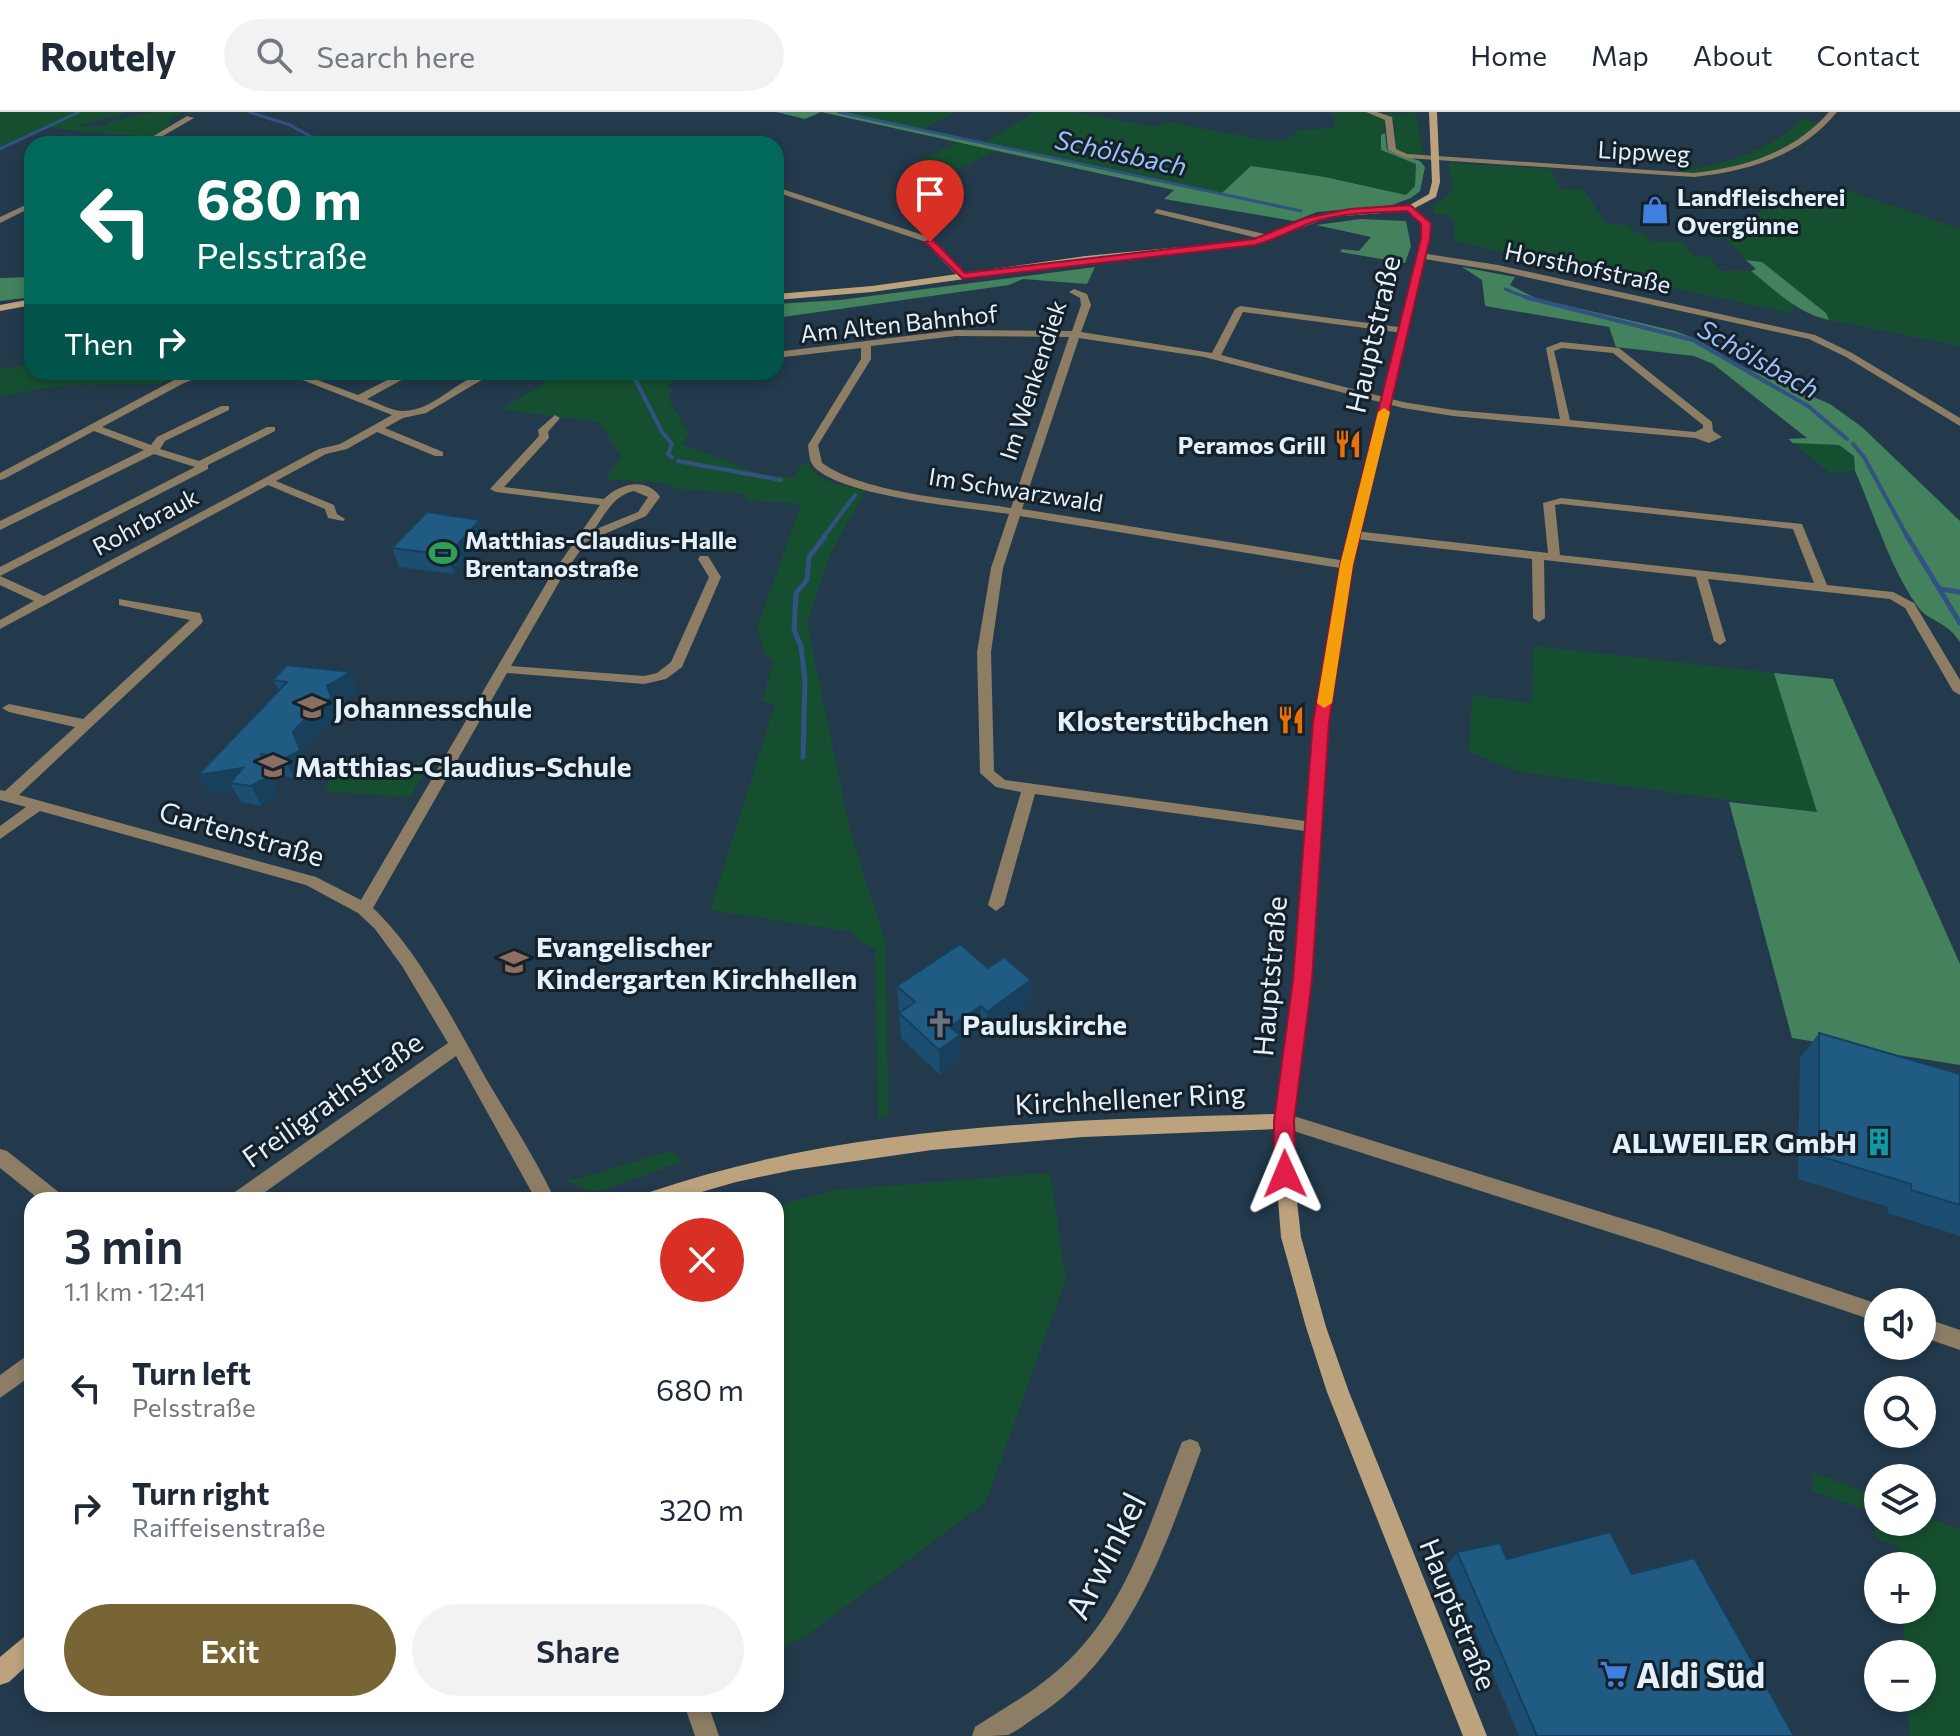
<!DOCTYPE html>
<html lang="en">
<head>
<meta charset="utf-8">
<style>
  body { margin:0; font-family:Commissioner,sans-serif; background:#f2f2f3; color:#1f2937; height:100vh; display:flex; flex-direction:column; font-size:30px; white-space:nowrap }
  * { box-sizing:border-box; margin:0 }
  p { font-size:26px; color:#747a83 }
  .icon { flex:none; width:44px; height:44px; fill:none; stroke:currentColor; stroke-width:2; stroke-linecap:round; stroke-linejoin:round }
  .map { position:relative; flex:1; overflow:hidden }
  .drawer { position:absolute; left:24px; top:1080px; width:760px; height:520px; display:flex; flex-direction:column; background:#fff; border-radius:24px; box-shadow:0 4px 12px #0003 }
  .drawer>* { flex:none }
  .guide { position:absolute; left:24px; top:24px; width:760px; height:244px; border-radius:24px; box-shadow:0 4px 12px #0003; background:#00695c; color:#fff; overflow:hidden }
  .buttons { position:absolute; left:1864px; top:1176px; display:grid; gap:16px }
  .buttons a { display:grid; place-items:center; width:72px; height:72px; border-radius:50%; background:#fff; box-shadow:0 4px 12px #0003; font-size:40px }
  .pin { position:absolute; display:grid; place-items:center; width:68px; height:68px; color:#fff; margin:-82px -34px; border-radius:50% 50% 50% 0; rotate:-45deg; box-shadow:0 0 8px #0007 }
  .pin .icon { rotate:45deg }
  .me { position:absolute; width:88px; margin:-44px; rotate:359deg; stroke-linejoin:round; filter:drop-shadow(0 0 6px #0008) }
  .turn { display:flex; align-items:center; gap:28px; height:168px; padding:0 40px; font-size:36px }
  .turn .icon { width:104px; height:104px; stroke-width:2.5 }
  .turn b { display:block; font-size:56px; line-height:68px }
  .then { display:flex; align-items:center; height:76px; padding:0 40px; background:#0003; gap:16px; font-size:30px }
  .round { display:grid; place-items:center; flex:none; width:84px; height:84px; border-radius:42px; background:#f2f2f3 }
  .headline { display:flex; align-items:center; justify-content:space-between; height:136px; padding:0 40px }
  h1 { font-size:48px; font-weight:600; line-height:60px }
  .action { display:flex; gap:16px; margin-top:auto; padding:16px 40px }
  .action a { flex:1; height:92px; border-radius:48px; background:#776536; color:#fff; font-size:32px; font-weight:600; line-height:92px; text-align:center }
  .action a+a { background:#f2f2f3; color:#1f2937 }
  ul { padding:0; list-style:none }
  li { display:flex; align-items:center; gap:24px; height:120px; padding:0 40px }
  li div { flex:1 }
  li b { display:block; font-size:30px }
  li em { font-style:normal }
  header { display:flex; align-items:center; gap:48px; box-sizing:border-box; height:112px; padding:0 40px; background:#fff; border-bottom:2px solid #e0e1e3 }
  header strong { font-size:38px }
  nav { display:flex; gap:44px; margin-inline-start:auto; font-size:28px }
  .search { width:560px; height:72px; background:#f2f2f3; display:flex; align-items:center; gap:20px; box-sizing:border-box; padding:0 28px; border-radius:44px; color:#747a83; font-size:30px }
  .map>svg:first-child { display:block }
</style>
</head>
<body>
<header>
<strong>Routely</strong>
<div class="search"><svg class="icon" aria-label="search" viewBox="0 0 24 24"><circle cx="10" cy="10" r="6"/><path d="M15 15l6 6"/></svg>Search here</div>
<nav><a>Home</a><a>Map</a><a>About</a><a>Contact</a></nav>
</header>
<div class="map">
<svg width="1960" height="1624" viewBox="0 0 1960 1624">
  <rect width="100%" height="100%" fill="#223a4c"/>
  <!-- green -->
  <g fill="#164f30">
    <path d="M0,0H128L77,14L103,15L113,9L152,0H198L182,1L169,7V14L149,25L46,16L0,38Z"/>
    <path d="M844,0H956L922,17Z"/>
    <path d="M1035,0H1075L1154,15L1169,10L1257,27L1284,29L1300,18L1335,16V4L1328,0H1363L1385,7L1381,38L1416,52L1415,74L1406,83L1325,65L1291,62L1222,82L983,31Z"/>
    <path d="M1379,0L1405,3L1406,0H1415L1424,44L1403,42L1396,37L1394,8Z"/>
    <path d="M1803,6L1820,12C1796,37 1711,72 1677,59C1723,52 1769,41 1803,6Z"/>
    <path d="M960,30L997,38L958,58L917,49Z"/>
    <path d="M1449,51L1550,57L1560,77L1584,78L1606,112L1629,113L1634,121H1644L1650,129L1683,130L1693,144L1710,145L1721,159H1751L1796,196L1790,201L1453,129C1455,120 1458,112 1449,103L1434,102L1433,95L1453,79Z"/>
    <path d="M1849,79L1960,117V234L1829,208L1826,201L1762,150L1746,148L1720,121L1786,86L1811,82L1830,88Z"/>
    <path d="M32,253V260H186L160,272L66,273L0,284V257Z"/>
    <path d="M520,260H651L676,263L667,276L673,278L668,286L689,322L682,332L757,361L793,366L802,352L807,351C819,371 844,375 865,378L830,443L807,511L850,718L886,832L888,1004L878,1007L875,837L858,828L853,820L710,798L775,592L762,589L774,548L766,545L757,516L801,392L745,388L747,382L671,376L674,372L605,367L621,345L599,310L501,297L548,270Z"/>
    <path d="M1793,331L1839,333L1854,344L1855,359L1830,361Z"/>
    <path d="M1533,534L1774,561L1817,700L1520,660L1469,640L1472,583L1532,591Z"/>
    <path d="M346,646L429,652L410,685L323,679Z"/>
    <path d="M673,1038L681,1050L603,1078L590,1079L564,1067L574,1068Z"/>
    <path d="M1050,1061L1066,1167L986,1390L807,1523L776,1539V1094L836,1078Z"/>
    <path d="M1813,1360L1878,1385V1410H1922V1403L1960,1418V1624H1909L1908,1586H1922V1542H1905L1903,1498H1922V1454H1901L1900,1435L1875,1426L1874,1401L1812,1379Z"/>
  </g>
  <!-- forest -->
  <g fill="#43825c">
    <path d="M776,0H844L1221,82L1251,54L1325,65L1406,83L1415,74L1416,52L1381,38V23L1385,21L1387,38L1420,49L1425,55L1420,79L1411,86L1392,93L1317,100L1294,109L1164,87L1174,78L821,0L805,7Z"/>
    <path d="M1361,107L1406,109L1411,134L1405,151L1340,140L1342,137L1359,139L1371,125L1316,113Z"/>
    <path d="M1746,148L1762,150L1826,201L1829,208C1797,201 1776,179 1751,159L1756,157Z"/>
    <path d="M1095,155L1087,172L1023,167L1009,173L776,206V192L840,188Z"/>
    <path d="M1462,155L1515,165L1510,173L1535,186L1675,219L1696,227L1743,255L1830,292L1862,315L1960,409V530C1946,508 1929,510 1918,495C1891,458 1874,402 1855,359L1854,344L1839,333L1793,331L1788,327L1807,326L1713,252L1694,244L1616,235L1609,215L1485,194L1482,168Z"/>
    <path d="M32,165V185L0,189V166Z"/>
    <path d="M1774,561L1833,567L1960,852V953L1792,926L1729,690L1817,700Z"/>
  </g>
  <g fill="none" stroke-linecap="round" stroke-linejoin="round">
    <!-- stream-far2 -->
    <g stroke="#315282" stroke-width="3">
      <path d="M249,0L290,13L324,32"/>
      <path d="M838,0L1301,99"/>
      <path d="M0,37L79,0"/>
      <path d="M1505,177L1530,187"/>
    </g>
    <!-- stream-far1 -->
    <g stroke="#315282" stroke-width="4">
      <path d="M1525,185L1693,228L1808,294L1847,327"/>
      <path d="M632,261L662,320L672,332L668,342L672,345"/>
      <path d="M1853,332L1864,345L1908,426"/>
      <path d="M678,349L781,368"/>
      <path d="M823,426L855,383"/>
    </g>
    <!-- stream -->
    <g stroke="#315282" stroke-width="5">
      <path d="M1907,424L1960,511"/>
      <path d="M1940,477L1960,480"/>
      <path d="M803,645L805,568L801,535L794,517L796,481L807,468L809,445L825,424"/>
    </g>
    <!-- street -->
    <g fill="#8d7d65" fill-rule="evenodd">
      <path d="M1366,0H1377L1392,5L1396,37L1407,42L1694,61C1746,55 1794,40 1829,0H1837C1801,44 1749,59 1694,65L1406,46L1388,38L1385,8Z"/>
      <path d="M187,4L194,6L149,32H140Z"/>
      <path d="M776,75L929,125L967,164L960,166L923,129L776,80Z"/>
      <path d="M32,90V95L0,111V105Z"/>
      <path d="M1157,97L1273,124L1274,126L1270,129L1154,101Z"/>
      <path d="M1421,141L1498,153L1815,223L1852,241L1960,306V314L1846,245L1809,227L1498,159L1418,146V142Z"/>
      <path d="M1074,177L1087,182L1091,193L1081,220L1212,241L1235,197L1240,194L1406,216L1408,218L1403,221L1243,200L1221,243L1403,290L1453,298L1560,307L1546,236L1561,230L1619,236L1712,310L1713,319L1722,325L1709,331L1695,326L1453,304L1403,296L1204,245L1079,226L1022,397L1346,449L1352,453L1346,457L1020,404L1003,456L991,540L994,659L1005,668L1312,710L1319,715L1312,720L1035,682L1004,793L996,799L988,793L1021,680L996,675L980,661L977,540L991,456L1009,402C963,395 847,385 815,356C809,350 809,341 808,333L861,247V236L776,246V240L956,218L1072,219L1081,193L1080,186L1069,180ZM956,224L1069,225L1011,396C957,387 866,382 822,351L818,333L871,247V234ZM1562,236L1613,241L1703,313V316L1695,320L1570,308L1554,239Z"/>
      <path d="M196,260H210L182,272L102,315L151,333L157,325L221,294H229V298L165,329L160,337L199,349L267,315H275V319L208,353V357L0,464V455L195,355L154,342L0,418V409L144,338L94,319L4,367L0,368V361L174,268Z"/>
      <path d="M282,260H296L358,283L403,260H416L367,287C378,291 392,299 403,299C437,299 461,260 495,260L426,301L403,306L385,316L443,340V344H435L377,320L347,337L326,342L276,369L334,393L337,402L345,407L343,409L328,406L325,397L268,373L0,517V508L34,489L0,473V464L44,484L319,337L340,332L392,303Z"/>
      <path d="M555,303L560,306L548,320L549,326L504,375L604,387C618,372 647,364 660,385L646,404L586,430L562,465L511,554L644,564L657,561L671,550L709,465L698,447L700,444H708L721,465L682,555L666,567L644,572L507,561L373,796C421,841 458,918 491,975C513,1012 537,1049 555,1088H536L456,944L254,1088H230L232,1082L448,931L402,854L375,817L358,801L306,773L40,699L0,727V714L26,695L0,688V678L5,679L75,615L9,600L2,596L9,592L83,607L190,508L119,493V487L200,501L203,509L201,512L19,683L316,765L361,788L550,465L600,393L496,380L490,377L539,324L538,318ZM634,379L648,385L638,400L594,418C605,402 614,383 634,379Z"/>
      <path d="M1561,386L1802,412L1827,473L1893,480L1914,491L1960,568V583L1953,579L1905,496L1890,487L1708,467L1726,529L1720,533L1714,529L1696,465L1544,448L1545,506L1539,510L1533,506L1532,447L1355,427L1349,423L1355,419L1548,441L1543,391ZM1561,392L1793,417L1814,471L1560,443L1555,393Z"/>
      <path d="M1284,1001L1659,1118L1878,1192V1210L1659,1136L1278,1014L1275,1009L1278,1004Z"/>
      <path d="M0,1037L7,1039L61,1082L63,1088H40L0,1056Z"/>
      <path d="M1922,1205L1960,1218V1238L1922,1225Z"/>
      <path d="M32,1240V1263L0,1286V1263Z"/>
      <path d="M1190,1327L1198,1330L1201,1338C1165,1436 1130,1543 1039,1603C1029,1609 1018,1619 1008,1623C998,1624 982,1624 972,1624L975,1615C1008,1594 1042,1575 1070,1547C1129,1489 1152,1404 1182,1330Z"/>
      <path d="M684,1592H708L719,1624H695Z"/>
    </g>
    <!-- secondary -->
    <g fill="#bda37d" fill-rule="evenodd">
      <path d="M1429,0H1437L1440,70L1436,85L1415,96L1430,111L1429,127L1352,453L1328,610L1310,868L1293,1009L1294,1062L1301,1125L1326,1215L1349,1280L1487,1624H1463L1327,1280L1306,1215L1281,1125L1276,1062L1275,1017L1083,1025L932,1038L793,1058L736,1070L674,1088H641L643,1082L650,1080C847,1012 1069,1008 1276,1002L1294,868L1314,610L1340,453L1421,127L1422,112L1408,99L1330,105L1255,133L1086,150L872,180L776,188V182L872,174L1086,144L1254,128L1326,101L1408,94L1429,82L1432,70Z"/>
      <path d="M32,187V193L0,199V193Z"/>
      <path d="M32,1521V1549L9,1570L0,1573V1545L24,1525Z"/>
    </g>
  </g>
  <!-- wall -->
  <g fill="#1b4e71">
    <path d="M480,408L486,427L454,462L399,455L392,436Z"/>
    <path d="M351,560L359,580L336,593L341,605L326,614L303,639L310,657L294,666L271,662L278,684L262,694L241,690L234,678L209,682L198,663L279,579L273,568Z"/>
    <path d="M988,856L1031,868L1030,893L987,924L981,918L960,933V948L940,963L901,926L899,901L900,900L899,899L897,874Z"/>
    <path d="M1819,921L1960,962V1124L1888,1101V1095L1798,1067L1800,946Z"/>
    <path d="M1457,1440L1632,1462L1794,1624H1519L1447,1453Z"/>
  </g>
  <!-- shaded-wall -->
  <g fill="#16405c">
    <path d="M480,408L486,427L454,462L448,443Z"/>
    <path d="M351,560L359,580L336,593L341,605L326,614L303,639L310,657L294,666L284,647L293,620L327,574Z"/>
    <path d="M261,642L271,662L278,684L262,694L251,674L230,671L234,678L209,682L198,663Z"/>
    <path d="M1031,868L1030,893L987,924V900Z"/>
    <path d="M981,894V918L960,933V948L940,963L939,938L950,915Z"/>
  </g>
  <!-- building -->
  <g fill="#1f5b83" stroke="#16405c" stroke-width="2">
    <path d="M427,400L480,408L448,443L392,436Z"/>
    <path d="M287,553L351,560L327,574L332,586L317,594L293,620L300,638L284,647L261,642L268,665L251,674L230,671L243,656L198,663L287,570L273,568Z"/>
    <path d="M960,832L988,856L1004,845L1031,868L987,900L981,894L950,915L960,923L939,938L899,901L915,890L897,874Z"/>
    <path d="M1819,921L1960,962V1093L1911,1078V1072L1819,1044Z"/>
    <path d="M1610,1420L1632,1462L1694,1446L1794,1624H1537L1457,1440L1500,1431L1507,1447Z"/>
  </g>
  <!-- route -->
  <path fill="#e11d48" stroke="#92132f" stroke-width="2" d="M1410,93L1431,111L1430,126L1353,453L1329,610L1312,868L1294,1009L1296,1062L1293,1068L1285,1071L1277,1068L1274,1062V1009L1293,868L1313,610L1340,453L1421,126V112L1407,99C1375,101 1338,100 1308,112C1290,119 1274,128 1255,133L963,167L925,130L933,128L965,161L1254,127L1306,106L1350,97Z"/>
  <!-- slow -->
  <path fill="#f59e0b" d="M1384,296L1390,300L1353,453L1332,591L1324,596L1317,591L1340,453L1378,300Z"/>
  <!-- icons -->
  <defs>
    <symbol id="shop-bare" viewBox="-9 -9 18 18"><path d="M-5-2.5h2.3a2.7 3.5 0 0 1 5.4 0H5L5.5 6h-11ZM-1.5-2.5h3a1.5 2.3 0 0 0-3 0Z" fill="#3f7fe0" stroke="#162029" stroke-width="2.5" paint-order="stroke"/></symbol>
    <symbol id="restaurant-bare" viewBox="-9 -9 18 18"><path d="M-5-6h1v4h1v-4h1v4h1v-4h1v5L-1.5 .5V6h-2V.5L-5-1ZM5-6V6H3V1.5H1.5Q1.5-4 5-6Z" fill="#e8710a" stroke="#162029" stroke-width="2.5" paint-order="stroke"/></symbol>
    <symbol id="stadium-bare" viewBox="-9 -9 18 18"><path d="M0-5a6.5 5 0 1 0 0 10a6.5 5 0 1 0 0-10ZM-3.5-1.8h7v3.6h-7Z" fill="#2e9e5b" stroke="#162029" stroke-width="2.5" paint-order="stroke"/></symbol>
    <symbol id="school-bare" viewBox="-9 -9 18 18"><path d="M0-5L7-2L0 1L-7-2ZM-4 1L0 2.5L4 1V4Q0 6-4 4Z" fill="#8d6e63" stroke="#162029" stroke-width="2.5" paint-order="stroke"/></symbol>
    <symbol id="church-bare" viewBox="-9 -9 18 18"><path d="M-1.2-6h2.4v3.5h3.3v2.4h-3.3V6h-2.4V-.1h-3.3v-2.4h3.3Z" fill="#6b7280" stroke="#162029" stroke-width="2.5" paint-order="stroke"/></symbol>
    <symbol id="building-bare" viewBox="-9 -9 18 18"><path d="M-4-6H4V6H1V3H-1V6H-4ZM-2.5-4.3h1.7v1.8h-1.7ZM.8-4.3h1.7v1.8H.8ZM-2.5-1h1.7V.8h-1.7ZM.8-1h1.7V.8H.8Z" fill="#0f9aa8" stroke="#162029" stroke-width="2.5" paint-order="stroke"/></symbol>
    <symbol id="supermarket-bare" viewBox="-9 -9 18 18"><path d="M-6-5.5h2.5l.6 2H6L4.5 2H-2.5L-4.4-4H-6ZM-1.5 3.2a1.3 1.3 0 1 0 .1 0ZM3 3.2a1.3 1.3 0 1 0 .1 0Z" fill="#3f7fe0" stroke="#162029" stroke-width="2.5" paint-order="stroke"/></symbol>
  </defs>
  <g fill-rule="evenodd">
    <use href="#shop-bare" x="1635" y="78" width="40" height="40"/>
    <use href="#restaurant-bare" x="1328" y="312" width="40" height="40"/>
    <use href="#stadium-bare" x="423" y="421" width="40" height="40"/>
    <use href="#school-bare" x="292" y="575" width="40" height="40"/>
    <use href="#restaurant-bare" x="1271" y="588" width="40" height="40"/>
    <use href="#school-bare" x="253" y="634" width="40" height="40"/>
    <use href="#school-bare" x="494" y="830" width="40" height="40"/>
    <use href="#church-bare" x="920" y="892" width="40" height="40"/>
    <use href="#building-bare" x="1859" y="1010" width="40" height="40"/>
    <use href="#supermarket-bare" x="1594" y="1542" width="40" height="40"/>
  </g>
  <g text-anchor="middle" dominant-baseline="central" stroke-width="6" stroke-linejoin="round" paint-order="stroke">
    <!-- far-street labels -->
    <g font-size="24" fill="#e2f1fc" stroke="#162029">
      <text transform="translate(1644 39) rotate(3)">Lippweg</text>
      <text transform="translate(1588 155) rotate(12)">Horsthofstraße</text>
      <text transform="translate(899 211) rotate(-6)">Am Alten Bahnhof</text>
      <text transform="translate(1032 268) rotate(-72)">Im Wenkendiek</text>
      <text transform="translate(1016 377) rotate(9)">Im Schwarzwald</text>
      <text transform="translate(145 409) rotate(-28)">Rohrbrauk</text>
    </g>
    <!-- far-poi labels -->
    <g font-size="24" font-weight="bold" fill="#e2f1fc" stroke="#162029" text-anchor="start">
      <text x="1677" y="84">Landfleischerei<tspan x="1677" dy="28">Overgünne</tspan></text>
      <text x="1326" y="332" text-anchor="end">Peramos Grill</text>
      <text x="465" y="427">Matthias-Claudius-Halle<tspan x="465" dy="28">Brentanostraße</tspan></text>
    </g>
    <!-- far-water labels -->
    <g font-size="26" font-style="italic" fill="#99c1fc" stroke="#162029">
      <text transform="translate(1121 40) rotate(12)">Schölsbach</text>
      <text transform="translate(1759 246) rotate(29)">Schölsbach</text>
    </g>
    <!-- street labels -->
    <g font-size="28" fill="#e2f1fc" stroke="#162029">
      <text transform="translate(1372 222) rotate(-77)">Hauptstraße</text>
      <text transform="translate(242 721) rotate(16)">Gartenstraße</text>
      <text transform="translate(1269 864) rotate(-85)">Hauptstraße</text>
      <text transform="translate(1130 986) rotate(-3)">Kirchhellener Ring</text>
      <text transform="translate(332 987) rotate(-35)">Freiligrathstraße</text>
      <text transform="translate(1459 1502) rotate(68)">Hauptstraße</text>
    </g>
    <!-- poi labels -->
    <g font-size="28" font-weight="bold" fill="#e2f1fc" stroke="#162029" text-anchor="start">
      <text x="334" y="595">Johannesschule</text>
      <text x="1269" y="608" text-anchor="end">Klosterstübchen</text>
      <text x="295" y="654">Matthias-Claudius-Schule</text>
      <text x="536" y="834">Evangelischer<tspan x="536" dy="32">Kindergarten Kirchhellen</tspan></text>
      <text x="962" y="912">Pauluskirche</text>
      <text x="1857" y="1030" text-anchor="end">ALLWEILER GmbH</text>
    </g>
    <!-- near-street labels -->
    <g font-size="34" fill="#e2f1fc" stroke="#162029">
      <text transform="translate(1104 1443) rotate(-63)">Arwinkel</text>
    </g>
    <!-- near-poi labels -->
    <g font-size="34" font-weight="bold" fill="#e2f1fc" stroke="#162029" text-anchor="start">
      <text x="1636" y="1562">Aldi Süd</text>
    </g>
  </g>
</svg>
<div class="buttons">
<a><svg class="icon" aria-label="sound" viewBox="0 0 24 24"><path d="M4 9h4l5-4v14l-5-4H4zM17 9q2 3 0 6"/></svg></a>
<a><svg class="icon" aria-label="search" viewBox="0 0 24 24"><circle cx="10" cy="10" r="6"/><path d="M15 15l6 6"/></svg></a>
<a><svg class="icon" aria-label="layers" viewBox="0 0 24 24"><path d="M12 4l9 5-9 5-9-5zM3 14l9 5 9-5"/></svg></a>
<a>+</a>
<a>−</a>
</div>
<div class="pin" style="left:930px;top:130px;background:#d93025"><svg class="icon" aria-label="arrive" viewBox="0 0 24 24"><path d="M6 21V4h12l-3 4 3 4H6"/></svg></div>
<svg class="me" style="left:1285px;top:1062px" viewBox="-20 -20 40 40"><path d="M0-17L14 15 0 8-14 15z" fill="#e11d48" stroke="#fff" stroke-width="4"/></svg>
<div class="guide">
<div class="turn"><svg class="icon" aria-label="left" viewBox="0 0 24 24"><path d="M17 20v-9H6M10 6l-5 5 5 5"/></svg><div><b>680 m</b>Pelsstraße</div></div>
<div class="then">Then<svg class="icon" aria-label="right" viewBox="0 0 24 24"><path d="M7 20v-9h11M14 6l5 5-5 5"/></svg></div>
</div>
<section class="drawer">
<div class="headline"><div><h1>3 min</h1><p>1.1 km · 12:41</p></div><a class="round" style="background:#d93025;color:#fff"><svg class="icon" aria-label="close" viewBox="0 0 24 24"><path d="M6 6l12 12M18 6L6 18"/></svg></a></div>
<ul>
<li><svg class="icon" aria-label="left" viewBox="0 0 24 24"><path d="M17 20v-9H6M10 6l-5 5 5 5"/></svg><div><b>Turn left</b><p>Pelsstraße</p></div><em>680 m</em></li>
<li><svg class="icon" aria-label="right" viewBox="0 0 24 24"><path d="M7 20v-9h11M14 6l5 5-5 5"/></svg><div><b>Turn right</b><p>Raiffeisenstraße</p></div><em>320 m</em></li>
</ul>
<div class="action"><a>Exit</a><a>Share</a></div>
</section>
</div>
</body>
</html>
